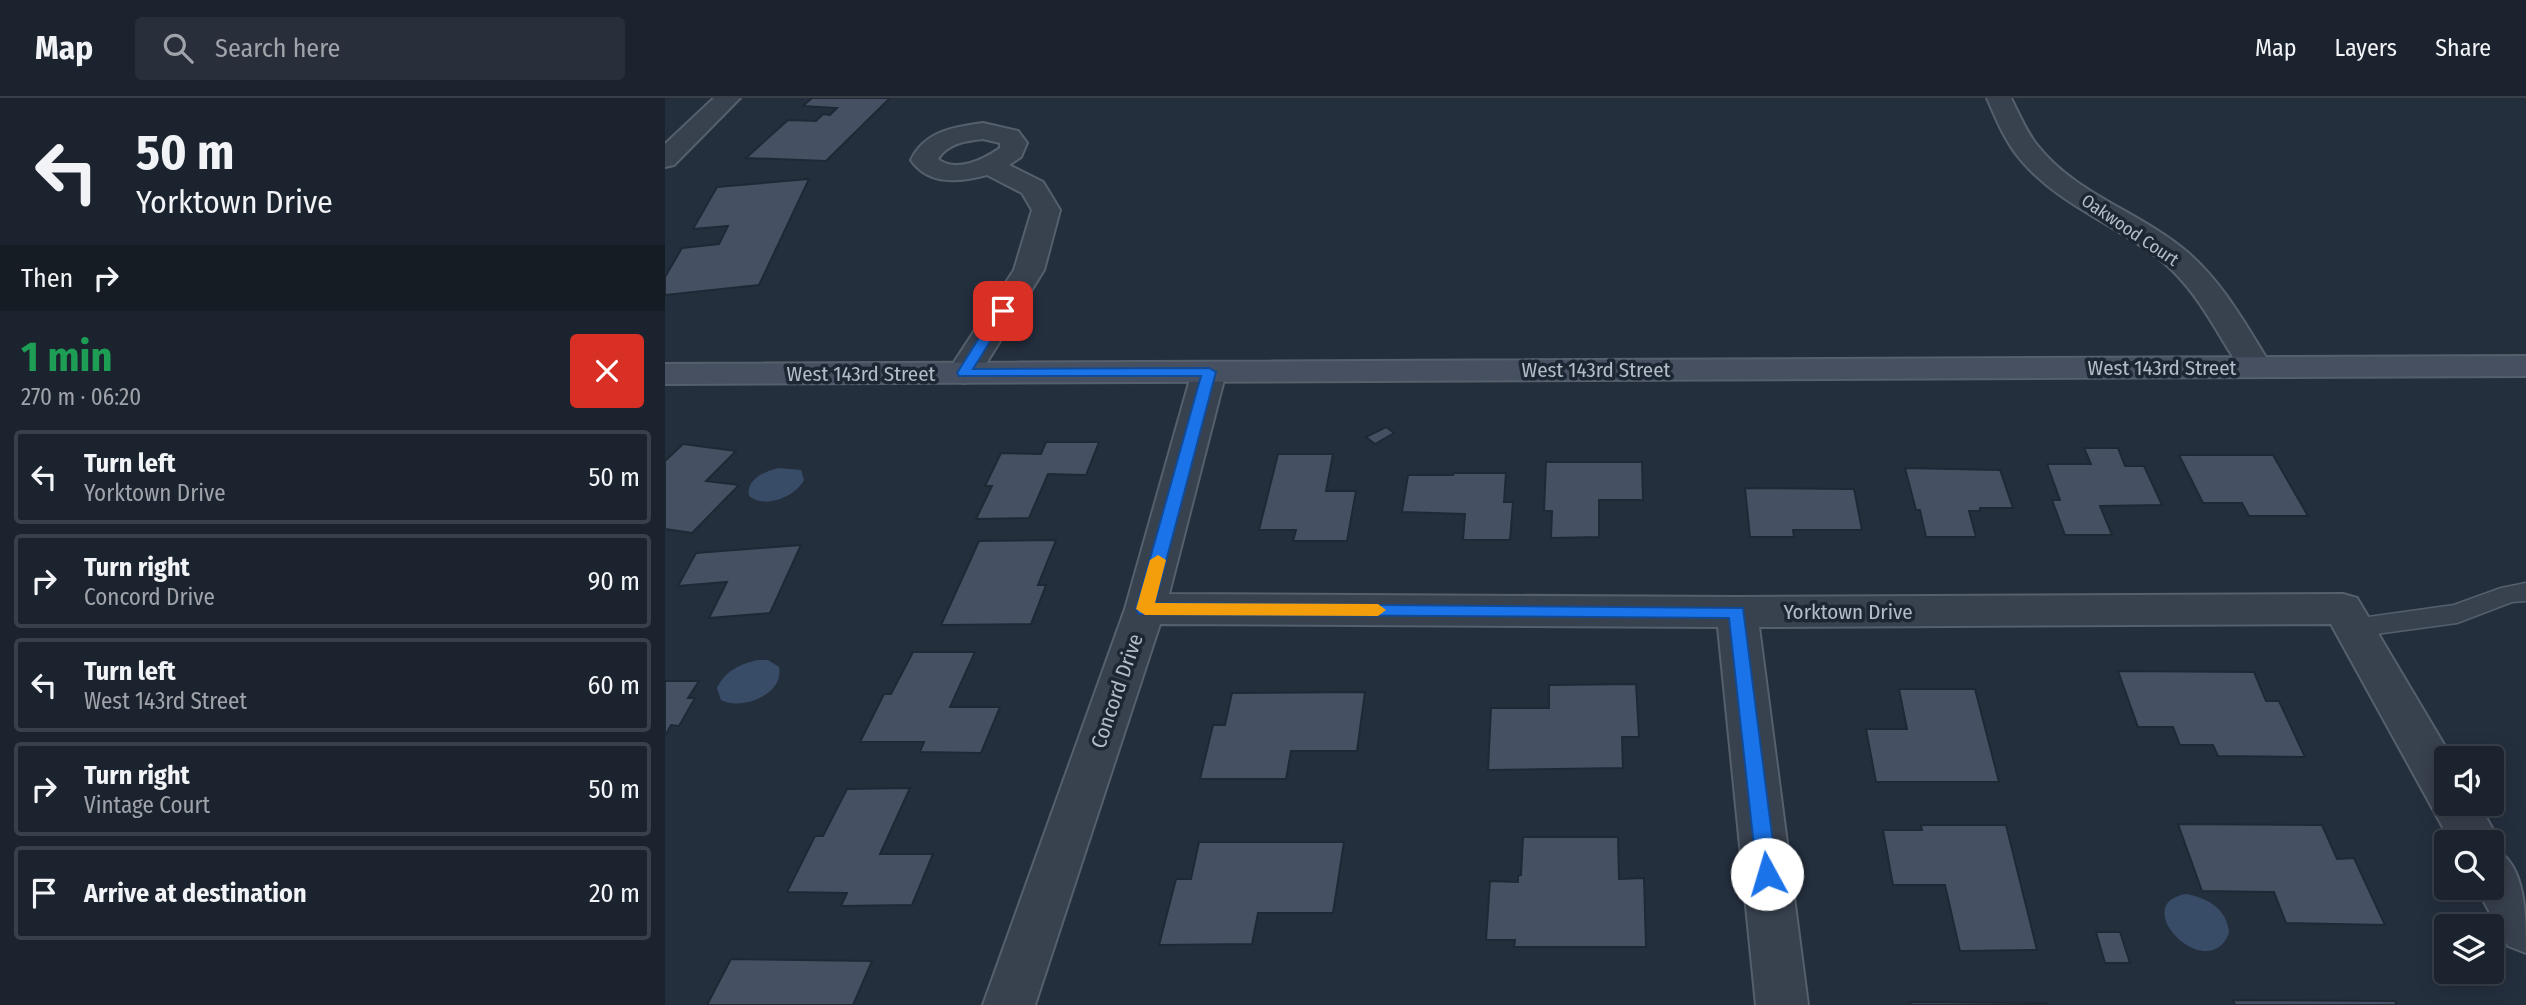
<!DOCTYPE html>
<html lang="en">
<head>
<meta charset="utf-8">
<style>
  body { margin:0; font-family:"Fira Sans Condensed",sans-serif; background:#282f3a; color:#f1f3f6; height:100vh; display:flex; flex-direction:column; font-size:26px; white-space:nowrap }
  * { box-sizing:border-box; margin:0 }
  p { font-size:23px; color:#a0a4aa }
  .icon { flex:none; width:38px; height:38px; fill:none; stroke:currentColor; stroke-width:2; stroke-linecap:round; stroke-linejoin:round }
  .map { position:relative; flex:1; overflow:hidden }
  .sheet { display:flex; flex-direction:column; background:#1b232e; width:665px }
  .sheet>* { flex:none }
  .banner { background:#1b232e; color:#f1f3f6; overflow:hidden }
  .controls { position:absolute; left:1769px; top:648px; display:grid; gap:14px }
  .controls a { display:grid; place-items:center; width:70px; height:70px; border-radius:7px; background:#1b232e; box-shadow:0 4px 18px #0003,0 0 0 2px #39404a; font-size:35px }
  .pin { position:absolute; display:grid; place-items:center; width:60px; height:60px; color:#fff; margin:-30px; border-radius:14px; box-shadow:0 4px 10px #0006 }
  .me { position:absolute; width:77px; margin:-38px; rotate:354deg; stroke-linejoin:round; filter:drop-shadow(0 0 5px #0008) }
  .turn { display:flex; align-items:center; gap:24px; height:147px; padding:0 21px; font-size:32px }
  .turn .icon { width:91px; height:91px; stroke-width:2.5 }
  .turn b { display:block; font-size:49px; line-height:60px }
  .then { display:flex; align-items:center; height:66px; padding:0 21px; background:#0003; gap:14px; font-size:26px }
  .round { display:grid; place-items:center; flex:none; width:74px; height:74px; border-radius:7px; background:#282f3a }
  .head { display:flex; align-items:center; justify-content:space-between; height:119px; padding:0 21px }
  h1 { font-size:42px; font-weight:700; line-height:52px; color:#1e9e55 }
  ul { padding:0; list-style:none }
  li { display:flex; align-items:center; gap:21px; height:94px; margin:0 14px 10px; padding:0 7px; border:4px solid #39404a; border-radius:7px }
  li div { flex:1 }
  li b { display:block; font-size:26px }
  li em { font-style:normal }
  header { display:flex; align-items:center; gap:42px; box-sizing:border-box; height:98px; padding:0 35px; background:#1b232e; border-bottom:2px solid #39404a }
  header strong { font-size:33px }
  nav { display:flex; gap:38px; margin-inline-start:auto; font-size:24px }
  .search { width:490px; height:63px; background:#282f3a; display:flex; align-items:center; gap:18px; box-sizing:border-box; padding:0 24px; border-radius:7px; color:#a0a4aa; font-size:26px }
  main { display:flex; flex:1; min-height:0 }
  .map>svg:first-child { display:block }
</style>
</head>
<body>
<header>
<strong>Map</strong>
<div class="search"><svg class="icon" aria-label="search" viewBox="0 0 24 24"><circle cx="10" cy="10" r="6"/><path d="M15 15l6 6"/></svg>Search here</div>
<nav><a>Map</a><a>Layers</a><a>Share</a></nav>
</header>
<main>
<section class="sheet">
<div class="banner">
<div class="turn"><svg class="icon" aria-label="left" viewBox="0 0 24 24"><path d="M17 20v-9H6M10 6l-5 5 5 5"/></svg><div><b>50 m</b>Yorktown Drive</div></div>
<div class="then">Then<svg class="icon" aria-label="right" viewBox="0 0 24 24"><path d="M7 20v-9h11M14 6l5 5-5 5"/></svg></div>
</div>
<div class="head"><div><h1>1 min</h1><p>270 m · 06:20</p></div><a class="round" style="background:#d93025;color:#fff"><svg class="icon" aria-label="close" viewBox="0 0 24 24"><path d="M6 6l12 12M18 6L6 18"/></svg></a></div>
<ul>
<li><svg class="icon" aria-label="left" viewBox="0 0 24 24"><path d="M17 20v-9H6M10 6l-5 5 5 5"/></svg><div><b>Turn left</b><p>Yorktown Drive</p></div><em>50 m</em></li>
<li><svg class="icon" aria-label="right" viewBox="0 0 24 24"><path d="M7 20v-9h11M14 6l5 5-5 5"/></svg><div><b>Turn right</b><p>Concord Drive</p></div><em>90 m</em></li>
<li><svg class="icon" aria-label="left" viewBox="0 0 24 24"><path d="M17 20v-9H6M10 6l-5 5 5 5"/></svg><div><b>Turn left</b><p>West 143rd Street</p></div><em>60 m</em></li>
<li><svg class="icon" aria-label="right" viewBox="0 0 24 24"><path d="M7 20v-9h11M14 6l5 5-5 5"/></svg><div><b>Turn right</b><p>Vintage Court</p></div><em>50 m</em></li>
<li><svg class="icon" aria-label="arrive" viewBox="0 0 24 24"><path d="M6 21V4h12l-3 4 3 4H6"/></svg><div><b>Arrive at destination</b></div><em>20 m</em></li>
</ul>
</section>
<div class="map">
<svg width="1861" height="907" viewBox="0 0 1861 907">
  <rect width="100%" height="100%" fill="#242f3e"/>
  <!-- water -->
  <g fill="#394c67">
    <path d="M113,370L136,372L139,382C130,399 100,411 84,398C81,381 99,374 113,370Z"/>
    <path d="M93,562H103L114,569C120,596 76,613 56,602L52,590C60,573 75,566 93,562Z"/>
    <path d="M1521,796C1543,800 1562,811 1564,835C1543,889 1461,806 1521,796Z"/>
  </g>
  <!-- building -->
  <g fill="#455162" stroke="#1f2835" stroke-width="2">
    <path d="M147,0H225L161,63L81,60L123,22L151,23L158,16L165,17L172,10L138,8Z"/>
    <path d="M144,81L94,187L0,197V179L17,150L54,146L63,128L28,131L52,89Z"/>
    <path d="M721,329L729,335L710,346L701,339Z"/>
    <path d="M381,344H434L421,377L383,376L364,420L311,421L327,388H320L336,355L376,356Z"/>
    <path d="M18,346L71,353L41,383L74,387L27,435L0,431V363Z"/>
    <path d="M1419,350H1453L1460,368H1479L1497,407L1435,408L1447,437H1400L1387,402H1395L1382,366H1426Z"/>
    <path d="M613,356H668L661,393H691L682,443H628L631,432H594Z"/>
    <path d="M1514,357H1608L1643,418H1584L1577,405H1538Z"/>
    <path d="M881,364H977L978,402H934V439L886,440L887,413H879Z"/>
    <path d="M1240,370L1335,372L1348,410H1315V413H1304L1311,439H1261L1255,412H1251Z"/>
    <path d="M789,375H841L839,404H848L845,442H798L800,416L737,414L743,377H788Z"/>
    <path d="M1080,390L1189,391L1197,432H1128L1129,439H1085Z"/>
    <path d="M391,442L373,487H381L366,526L276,527L314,443Z"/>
    <path d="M136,447L105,515L44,520L62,484L13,488L31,455Z"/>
    <path d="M248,554H310L285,609H335L316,655L255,654L259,644H195L219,596H226Z"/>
    <path d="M1453,573L1589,574L1601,603H1614L1640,659L1553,658L1548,647H1515L1508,629H1473Z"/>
    <path d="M0,583H34L23,600H30L14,628L6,627L0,638Z"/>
    <path d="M971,586L974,639H957L958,670L823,672L826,610H884V587Z"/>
    <path d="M1234,591H1310L1334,684H1211L1201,631H1242Z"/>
    <path d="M700,594L692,653H626L621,681H535L548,627H560L567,595Z"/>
    <path d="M245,690L215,756H268L247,807L176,808L182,795L122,794L150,738H158L182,691Z"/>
    <path d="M1513,726L1657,727L1672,761L1689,760L1720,827L1621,825L1609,794L1537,793Z"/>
    <path d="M1256,727H1341L1372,852L1295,853L1280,787H1228L1218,732H1257Z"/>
    <path d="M858,739H953L954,781L979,780L981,849H849L850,842H821L825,783L853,784V778L856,777Z"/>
    <path d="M534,744H679L668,815H593L587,846L494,847L511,781H526Z"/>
    <path d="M1431,834H1455L1465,865H1440Z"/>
    <path d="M66,861L207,863L188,907H42Z"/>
    <path d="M1568,902L1730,903L1732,907H1570Z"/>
    <path d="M1245,904L1381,905L1382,907H1246Z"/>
  </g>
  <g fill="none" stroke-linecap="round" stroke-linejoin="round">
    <defs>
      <path id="service" d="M1861,485V503L1847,504L1792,525L1689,539L1680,536L1677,530L1680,524L1689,521L1789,507L1836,490Z"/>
      <g id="minor">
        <path d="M49,0H75L9,67L0,69V46Z"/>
        <path d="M1322,0H1346C1354,16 1361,33 1372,47C1410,96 1475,114 1521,153C1558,184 1582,229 1607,269L1603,276L1591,279L1579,276C1553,238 1534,194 1498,164C1453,127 1393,107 1355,61C1340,43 1331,21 1322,0Z"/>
        <path d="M318,25L353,33L362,45L356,59L344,67L378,84L395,112L379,172L311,282L299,285L287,282L282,275L349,172L367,112L357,95L322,77C295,84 264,88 246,62C260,33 289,29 318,25ZM318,41L335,45V50C318,62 291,75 273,61C283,45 301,43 318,41Z"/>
        <path d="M544,264L556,267L561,274L504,496L1072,499L1678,496L1692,500L1787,660H1782V705H1813L1835,744L1831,752C1861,767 1861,820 1861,855L1843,848L1811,789H1827V744H1786L1666,526L1094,529L1143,907H1091L1053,529L495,526L370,907H318L460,511L527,274L532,267Z"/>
      </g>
      <path id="secondary" d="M1861,258V278L0,286V266Z"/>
    </defs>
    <!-- service casing -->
    <use href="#service" stroke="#565f6c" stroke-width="3"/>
    <!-- minor casing -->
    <use href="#minor" stroke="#565f6c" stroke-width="4"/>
    <!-- secondary casing -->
    <use href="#secondary" stroke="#565f6c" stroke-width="4"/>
    <!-- service -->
    <use href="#service" fill="#38414e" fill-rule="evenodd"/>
    <!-- minor -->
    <use href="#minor" fill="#38414e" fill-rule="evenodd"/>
    <!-- secondary -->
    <use href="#secondary" fill="#465061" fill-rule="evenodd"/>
  </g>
  <!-- route -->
  <path fill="#1a73e8" stroke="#114b97" stroke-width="2" d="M338,209L344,213L308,271L544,270L551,274L490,505L1078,510L1112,776L1109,782L1102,785L1095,782L1092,776L1064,520L474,516L471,511L536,278H294L292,275L331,213Z"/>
  <!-- slow -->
  <path fill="#f59e0b" d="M493,457L501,462L490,505L713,506L721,512L713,518L480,517L471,511L485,462Z"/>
  <g text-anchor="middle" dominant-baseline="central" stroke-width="7" stroke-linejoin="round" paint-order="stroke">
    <!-- far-street labels -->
    <g font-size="18" fill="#b4bcc9" stroke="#1d2633">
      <text transform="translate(1465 132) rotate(34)">Oakwood Court</text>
    </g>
    <!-- street labels -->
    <g font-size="21" fill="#b4bcc9" stroke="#1d2633">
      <text x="1497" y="270">West 143rd Street</text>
      <text x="931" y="272">West 143rd Street</text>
      <text x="196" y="276">West 143rd Street</text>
      <text x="1183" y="514">Yorktown Drive</text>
      <text transform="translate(452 593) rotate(-71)">Concord Drive</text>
    </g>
  </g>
</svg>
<div class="controls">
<a><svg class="icon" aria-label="sound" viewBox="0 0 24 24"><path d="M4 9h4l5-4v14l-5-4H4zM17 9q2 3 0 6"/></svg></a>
<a><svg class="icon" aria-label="search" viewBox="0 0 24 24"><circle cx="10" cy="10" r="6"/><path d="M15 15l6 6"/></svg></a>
<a><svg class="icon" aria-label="layers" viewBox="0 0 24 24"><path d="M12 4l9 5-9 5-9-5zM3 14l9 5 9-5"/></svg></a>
</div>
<div class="pin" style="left:338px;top:213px;background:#d93025"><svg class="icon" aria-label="arrive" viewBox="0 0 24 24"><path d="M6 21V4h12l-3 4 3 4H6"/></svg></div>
<svg class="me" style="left:1102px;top:776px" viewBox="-20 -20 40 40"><circle r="19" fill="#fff"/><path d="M0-13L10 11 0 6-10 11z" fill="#1a73e8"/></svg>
</div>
</main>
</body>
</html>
